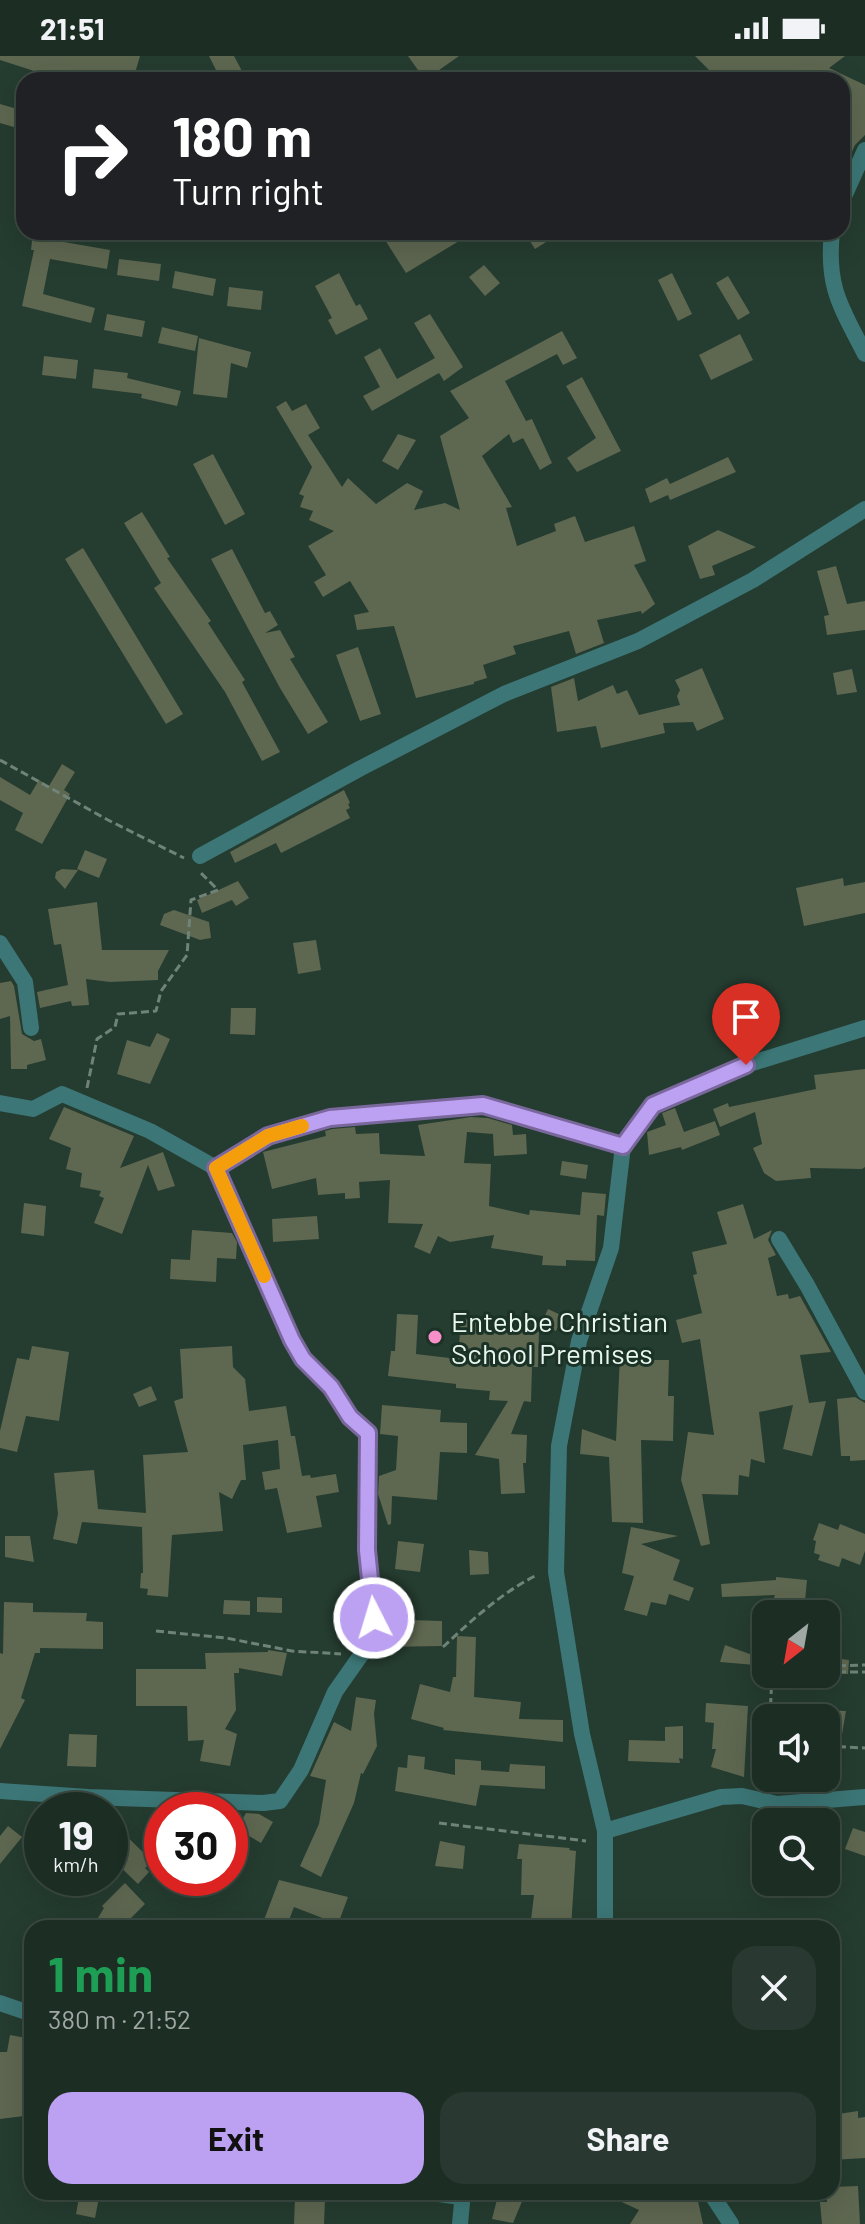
<!DOCTYPE html>
<html lang="en">
<head>
<meta charset="utf-8">
<style>
  body { margin:0; font-family:Barlow,sans-serif; background:#293931; color:#f1f3f6; height:100vh; display:flex; flex-direction:column; font-size:30px; white-space:nowrap }
  * { box-sizing:border-box; margin:0 }
  p { font-size:26px; color:#a0a8a6 }
  .icon { flex:none; width:44px; height:44px; fill:none; stroke:currentColor; stroke-width:2; stroke-linecap:round; stroke-linejoin:round }
  .map { position:relative; flex:1; overflow:hidden }
  .side { position:absolute; left:24px; top:1864px; width:816px; height:280px; display:flex; flex-direction:column; background:#1c2d24; border-radius:24px; box-shadow:0 8px 32px #0002,0 0 0 2px #3a4941 }
  .side>* { flex:none }
  .top-card { position:absolute; left:16px; top:16px; width:834px; height:168px; border-radius:24px; box-shadow:0 8px 32px #0002,0 0 0 2px #3a4941; background:#202124; color:#fff; overflow:hidden }
  .needle { width:52px; rotate:211deg }
  .controls { position:absolute; left:752px; top:1544px; display:grid; gap:16px }
  .controls a { display:grid; place-items:center; width:88px; height:88px; border-radius:16px; background:#1c2d24; box-shadow:0 8px 32px #0002,0 0 0 2px #3a4941; font-size:40px }
  .speed { position:absolute; left:24px; top:1736px; display:flex; gap:16px; font-size:40px; font-weight:700; text-align:center }
  .speed>* { display:grid; place-content:center; width:104px; height:104px; border-radius:50%; background:#1c2d24; box-shadow:0 8px 32px #0002,0 0 0 2px #3a4941; line-height:1 }
  .speed small { font-size:20px; font-weight:400 }
  .speed .limit { border:12px solid #d22; background:#fff; color:#111 }
  .pin { position:absolute; display:grid; place-items:center; width:68px; height:68px; color:#fff; margin:-82px -34px; border-radius:50% 50% 50% 0; rotate:-45deg; box-shadow:0 0 8px #0007 }
  .pin .icon { rotate:45deg }
  .me { position:absolute; width:88px; margin:-44px; rotate:355deg; stroke-linejoin:round; filter:drop-shadow(0 0 6px #0008) }
  .turn { display:flex; align-items:center; gap:28px; height:168px; padding:0 24px; font-size:36px }
  .turn .icon { width:104px; height:104px; stroke-width:2.5 }
  .turn b { display:block; font-size:56px; line-height:68px }
  .round { display:grid; place-items:center; flex:none; width:84px; height:84px; border-radius:24px; background:#293931 }
  .summary { display:flex; align-items:center; justify-content:space-between; height:136px; padding:0 24px }
  h1 { font-size:48px; font-weight:700; line-height:60px; color:#1e9e55 }
  .button { display:flex; gap:16px; margin-top:auto; padding:16px 24px }
  .button a { flex:1; height:92px; border-radius:24px; background:#bca0f2; color:#111; font-size:32px; font-weight:700; line-height:92px; text-align:center }
  .button a+a { background:#293931; color:#f1f3f6 }
  .status { display:flex; justify-content:space-between; align-items:center; height:56px; padding:0 40px; background:#1c2d24; direction:ltr }
  .status svg { height:22px; fill:currentColor }
  .map>svg:first-child { display:block }
</style>
</head>
<body>
<div class="status"><b>21:51</b><svg viewBox="0 0 49 12"><path d="M0 12V9h3v3zM5 12V6h3v6zM10 12V3h3v9zM15 12V0h3v12zM26 1h20v11H26zM47 4h2v5h-2z"/></svg></div>
<div class="map">
<svg width="865" height="2168" viewBox="0 0 865 2168">
  <rect width="100%" height="100%" fill="#253c30"/>
  <!-- building -->
  <g fill="#5e6750">
    <path d="M0,0H140L133,24H62L0,4Z"/>
    <path d="M209,0H234L242,15L221,24Z"/>
    <path d="M408,0H459L425,24Z"/>
    <path d="M695,0H845L829,12L865,29V79L855,89L842,118V24H719Z"/>
    <path d="M0,48L24,55V74L0,67Z"/>
    <path d="M33,176L59,179L58,185L110,194L107,213L50,203L43,238L95,252L91,267L22,250L34,194H31Z"/>
    <path d="M380,176H474L406,217Z"/>
    <path d="M524,176H562L535,193Z"/>
    <path d="M119,203L161,208L159,225L117,219Z"/>
    <path d="M484,209L500,227L485,240L469,221Z"/>
    <path d="M175,215L216,223L213,240L172,232Z"/>
    <path d="M339,217L356,250L360,248L368,263L336,279L328,264L332,262L315,230Z"/>
    <path d="M672,217L692,258L678,265L658,224Z"/>
    <path d="M728,220L750,257L738,264L716,227Z"/>
    <path d="M229,231L263,235L261,254L227,250Z"/>
    <path d="M107,258L145,265L142,281L104,274Z"/>
    <path d="M430,258L463,311L444,325L439,317L372,355L363,340L380,331L364,301L380,292L397,323L435,302L414,267Z"/>
    <path d="M162,271L198,280L195,295L158,287Z"/>
    <path d="M562,275L577,302L563,309L557,298L505,325L526,365L532,363L552,407L540,414L523,382L513,387L509,378L482,400L512,451L506,452L517,490L556,475L554,468L575,460L585,486L634,470L646,505L634,509L655,548L642,558L641,555L597,564L604,587L576,598L569,575L513,590L516,598L483,609L487,622L474,626V628L416,642L394,570L357,574L354,559L369,556L350,525L323,541L314,526L326,519L308,490L334,475L309,464L313,455L300,451L304,440L299,438L312,411L276,351L286,345L292,355L306,348L320,372L308,379L342,431L348,422L376,448L407,427L423,435L414,454L445,447L460,454L440,380L469,362L450,335Z"/>
    <path d="M740,278L753,304L711,324L699,299Z"/>
    <path d="M199,282L251,296L247,312L231,307L227,342L193,338Z"/>
    <path d="M44,300L78,304L76,323L42,319Z"/>
    <path d="M94,313L128,317L127,322L181,335L177,350L141,342L142,338L92,332Z"/>
    <path d="M582,321L621,395L577,416L567,402L596,382L566,330Z"/>
    <path d="M398,378L416,384L398,414L382,405Z"/>
    <path d="M213,398L245,458L225,469L193,408Z"/>
    <path d="M728,401L736,416L670,444L668,439L650,447L645,433L667,422L670,428Z"/>
    <path d="M142,456L170,501L167,502L211,565L208,567L245,624L242,626L280,696L262,705L225,636L154,532L161,527L124,467Z"/>
    <path d="M718,474L756,491L712,510L715,519L700,523L688,490Z"/>
    <path d="M83,492L183,658L166,668L65,503Z"/>
    <path d="M232,493L265,557L270,555L278,569L265,577L280,574L295,601L290,603L328,666L308,678L280,632L211,503Z"/>
    <path d="M836,510L847,548L865,545V574L827,579L824,560L829,559L817,515Z"/>
    <path d="M358,591L381,658L360,665L336,599Z"/>
    <path d="M702,612L724,663L697,675L693,666L663,667L665,677L601,692L596,670L557,676L551,631L574,622L578,645L613,629L617,638L627,634L639,659L680,649L677,640L680,634L675,624Z"/>
    <path d="M852,613L857,636L837,639L833,617Z"/>
    <path d="M62,708L75,716L64,734L70,738L42,788L15,774L23,757L0,744V721L30,739L39,724L49,730Z"/>
    <path d="M344,734L350,747L348,748L350,752L346,754L350,762L281,797L276,787L235,807L230,796Z"/>
    <path d="M85,794L107,803L99,822L77,813Z"/>
    <path d="M62,813L78,814L65,833L55,822L56,816Z"/>
    <path d="M843,822L844,830L865,826V857L804,870L796,832Z"/>
    <path d="M238,825L249,842L236,850L232,844L202,857L197,844Z"/>
    <path d="M97,846L102,894H169L158,915V924L110,926L86,923L89,949L72,950L71,945L40,952L37,936L68,929L61,888L54,889L48,853Z"/>
    <path d="M174,854L209,866L211,882L200,884L160,869L164,858Z"/>
    <path d="M316,884L321,914L298,918L293,887Z"/>
    <path d="M11,925L14,930L22,978L34,985L41,983L46,1004L27,1009V1013H11L10,960L0,963V927Z"/>
    <path d="M231,952H256L255,979L230,978Z"/>
    <path d="M157,977L170,983L150,1028L117,1018L127,984L150,991Z"/>
    <path d="M865,1013V1111L862,1113L810,1112L811,1122L776,1125L764,1117L753,1092L762,1088L755,1056L720,1071L713,1053L728,1047L729,1051L816,1033L814,1019Z"/>
    <path d="M64,1051L134,1080L120,1112L163,1096L175,1130L158,1135L148,1109L122,1178L94,1167L104,1142L99,1140L101,1135L80,1131L82,1117L66,1113L71,1092L49,1083Z"/>
    <path d="M675,1052L684,1076L715,1065L720,1079L682,1094L681,1091L649,1099L647,1076L666,1069L662,1057Z"/>
    <path d="M471,1061L488,1062L512,1069L513,1079L526,1078L527,1098L494,1100L493,1078L467,1076L464,1107L491,1108L489,1150L529,1159L530,1154L580,1159L582,1136L606,1138L604,1160L597,1159L595,1205L566,1204V1210L542,1209L543,1200L491,1192L494,1179L450,1186L438,1180L430,1198L414,1191L423,1168L388,1167L390,1124L359,1126L360,1142L345,1143V1137L318,1139L316,1122L272,1133L263,1096L326,1080L325,1075L332,1073L355,1071L356,1078L379,1077L380,1098L425,1100L418,1069Z"/>
    <path d="M562,1105L588,1109L586,1123L560,1119Z"/>
    <path d="M24,1147L46,1150L44,1180L21,1177Z"/>
    <path d="M743,1148L754,1183L772,1174L768,1184L776,1199L768,1202L777,1240L788,1238L789,1243L800,1240L831,1296L800,1299L809,1347L826,1345L812,1400L783,1393L793,1349L759,1356L765,1407L751,1403L749,1421L739,1419L738,1439L702,1438L710,1488L701,1490L681,1424L688,1376L714,1379L700,1283L682,1287L676,1264L702,1257L693,1219L697,1218L692,1196L727,1188L717,1156Z"/>
    <path d="M317,1160L319,1183L273,1186L272,1163Z"/>
    <path d="M192,1174L232,1177L237,1186L236,1203L217,1202L216,1226L170,1223L171,1203L190,1204Z"/>
    <path d="M548,1253L563,1260L556,1275L541,1268Z"/>
    <path d="M397,1258L418,1259L416,1298L458,1303L461,1263L485,1265L484,1273L539,1275L538,1311H532L531,1346L524,1345L511,1378L527,1379L526,1407H523L525,1437L501,1438L499,1403L475,1399L508,1345L489,1344L490,1335L456,1332V1328L388,1320L391,1295H395Z"/>
    <path d="M32,1290L69,1296L59,1365L26,1360L17,1396L0,1392V1375L17,1302L29,1304Z"/>
    <path d="M232,1290L233,1311L245,1323L249,1355L286,1350L291,1380H295L302,1420L310,1419L311,1422L336,1418L339,1436L316,1440L322,1471L287,1477L277,1432L265,1434L262,1416L280,1413L278,1384L243,1389L246,1424H241L232,1443L219,1436L223,1475L172,1479L168,1541L147,1539L148,1533L140,1532L141,1517H143L142,1471L82,1466L77,1488L53,1483L58,1458L54,1417L94,1414L98,1453L146,1457L143,1399L188,1396L174,1345L183,1342L180,1293Z"/>
    <path d="M631,1296L651,1297V1304H669L668,1340H674L673,1385L641,1384L643,1467L612,1466L609,1401L580,1398L582,1373L616,1385L620,1300L630,1301Z"/>
    <path d="M151,1330L157,1344L139,1351L133,1338Z"/>
    <path d="M855,1341L865,1347V1404L850,1405V1400H841L837,1343Z"/>
    <path d="M382,1349L441,1354L440,1366L467,1367V1397L440,1396L437,1444L392,1440L391,1468L388,1469L378,1438L379,1420L396,1414L398,1380L380,1378Z"/>
    <path d="M819,1467L838,1474L840,1468L865,1478V1495L860,1509L842,1502L839,1511L818,1504L820,1499L814,1497L816,1485L813,1484Z"/>
    <path d="M631,1471L678,1480L641,1488L680,1504L673,1524L694,1532L689,1545L669,1538L666,1549L651,1546L647,1560L624,1554L634,1520L622,1517Z"/>
    <path d="M5,1480H30L34,1506L5,1501Z"/>
    <path d="M398,1485L424,1488L420,1516L395,1513Z"/>
    <path d="M469,1494L488,1496L489,1518L470,1519Z"/>
    <path d="M776,1521L807,1524L805,1545L774,1542L775,1539L722,1541L721,1528L776,1524Z"/>
    <path d="M257,1541L282,1542V1557L257,1556Z"/>
    <path d="M224,1544L250,1545V1559L223,1558Z"/>
    <path d="M4,1546L33,1547V1556L87,1557L86,1565L103,1566V1593L40,1592V1597H35L21,1642L25,1644L0,1693V1597L3,1598Z"/>
    <path d="M410,1564L442,1565V1590L382,1591L383,1569L410,1567Z"/>
    <path d="M457,1580L476,1581L474,1641L521,1646L519,1663L563,1664V1686L443,1674L444,1672L411,1663L420,1628L450,1636L453,1621H456Z"/>
    <path d="M725,1589L766,1604V1610L720,1606Z"/>
    <path d="M268,1594L287,1597L282,1620L239,1612V1617H234L236,1654L225,1673L237,1678L230,1710L200,1705L204,1684L188,1685L187,1650H136V1613H206L205,1597L268,1596Z"/>
    <path d="M826,1601L849,1604L848,1618L826,1616Z"/>
    <path d="M356,1641L376,1644L374,1658L377,1690L363,1718L361,1717L354,1747L321,1821L300,1810L319,1768L326,1724L310,1720L334,1666L351,1675Z"/>
    <path d="M706,1647L748,1650L744,1721L711,1711L716,1693H712L714,1667L705,1666Z"/>
    <path d="M826,1654L846,1655L841,1684L826,1682Z"/>
    <path d="M683,1670V1703L679,1702L680,1707L628,1705L629,1684L665,1685V1671Z"/>
    <path d="M69,1678L97,1679L96,1711L67,1710Z"/>
    <path d="M408,1699L425,1701L424,1713L455,1719V1703L481,1705V1714L509,1716L510,1708L545,1710V1733L480,1729L476,1750L395,1735L398,1711L407,1712Z"/>
    <path d="M757,1722H779L777,1737L757,1732Z"/>
    <path d="M246,1757L259,1758L273,1766L261,1787L237,1773Z"/>
    <path d="M110,1764L152,1805L145,1812L149,1816L138,1828L110,1801Z"/>
    <path d="M8,1770L22,1781L0,1808V1780Z"/>
    <path d="M853,1772L865,1776V1800L845,1793Z"/>
    <path d="M440,1785L465,1790L463,1813L435,1810Z"/>
    <path d="M519,1788L570,1792L569,1794L576,1795L571,1872H530L534,1839H521L522,1803H517Z"/>
    <path d="M279,1824L348,1841L338,1868L294,1851L286,1872H261Z"/>
    <path d="M125,1827L145,1848L121,1872H92L104,1852L102,1850Z"/>
    <path d="M10,1979L32,1983V2059L0,2063V1996H7Z"/>
    <path d="M858,2055V2062L865,2061V2102L832,2104V2059Z"/>
    <path d="M858,2130L860,2168H822L820,2146H827L826,2136H832V2131Z"/>
    <path d="M80,2136H100L95,2162L76,2158Z"/>
    <path d="M499,2136H526L513,2167L492,2163Z"/>
    <path d="M600,2136H696L703,2168H630L639,2154Z"/>
    <path d="M295,2142L325,2143L324,2168H294Z"/>
  </g>
  <g fill="none" stroke-linecap="round" stroke-linejoin="round">
    <!-- path -->
    <g stroke="#6f8378" stroke-width="3" stroke-dasharray="8 4" stroke-linecap="butt">
      <path d="M0,704L108,764L184,802"/>
      <path d="M87,1032L97,983L115,971L118,958L156,955L161,935L187,899L191,844L218,834L201,817"/>
      <path d="M156,1575L226,1582L292,1595L341,1598"/>
      <path d="M443,1591C472,1564 501,1537 537,1519"/>
      <path d="M826,1610L865,1609"/>
      <path d="M826,1616H865"/>
      <path d="M770,1662L772,1618"/>
      <path d="M826,1690L865,1692"/>
      <path d="M755,1724L754,1713L766,1691"/>
      <path d="M439,1767L586,1785"/>
    </g>
    <!-- street -->
    <g stroke="#3c7676" stroke-width="16">
      <path d="M842,145L865,94"/>
      <path d="M832,176C826,231 841,251 865,298"/>
      <path d="M200,800L361,712L504,638L638,585L753,524L865,453"/>
      <path d="M0,887L25,926L31,972"/>
      <path d="M0,1047L33,1053L62,1038L150,1075L216,1112L268,1080L330,1062L483,1049L623,1090"/>
      <path d="M779,1183L807,1229L865,1336"/>
      <path d="M0,1735L88,1741L263,1747L280,1745L301,1714L335,1636L361,1599L374,1562L367,1494L368,1377L350,1361L331,1331L303,1303L292,1284L216,1112"/>
      <path d="M605,1775L721,1741L742,1740L777,1748L865,1741"/>
      <path d="M605,1872V1775L582,1678L556,1516L559,1390L579,1285L611,1192L623,1090L653,1049L746,1009L865,972"/>
      <path d="M0,1947L32,1958"/>
      <path d="M424,2136L461,2141"/>
      <path d="M710,2136L731,2168"/>
      <path d="M460,2168L463,2136"/>
    </g>
  </g>
  <g fill="none" stroke-linecap="round" stroke-linejoin="round">
    <defs>
      <path id="route" d="M374,1562L367,1494L368,1377L350,1361L331,1331L303,1303L292,1284L216,1112L268,1080L330,1062L483,1049L623,1090L653,1049L746,1009"/>
    </defs>
    <!-- route casing -->
    <use href="#route" stroke="#7a689d" stroke-width="20"/>
    <!-- route -->
    <use href="#route" stroke="#bca0f2" stroke-width="14"/>
    <!-- slow -->
    <path stroke="#f59e0b" stroke-width="14" d="M264,1220L216,1112L268,1080L302,1070"/>
  </g>
  <!-- markers -->
  <circle fill="#f98fc9" stroke="#1b3226" stroke-width="3" cx="435" cy="1281" r="8"/>
  <g text-anchor="middle" dominant-baseline="central" stroke-width="6" stroke-linejoin="round" paint-order="stroke">
    <!-- poi labels -->
    <g font-size="28" fill="#eaf7ef" stroke="#1b3226" text-anchor="start">
      <text x="451" y="1265">Entebbe Christian<tspan x="451" dy="32">School Premises</tspan></text>
    </g>
  </g>
</svg>
<div class="controls">
<a><svg class="needle" viewBox="-14 -14 28 28"><path d="M0-13l5 13h-10z" fill="#e53935"/><path d="M0 13l5-13h-10z" fill="#a0a8a6"/></svg></a>
<a><svg class="icon" aria-label="sound" viewBox="0 0 24 24"><path d="M4 9h4l5-4v14l-5-4H4zM17 9q2 3 0 6"/></svg></a>
<a><svg class="icon" aria-label="search" viewBox="0 0 24 24"><circle cx="10" cy="10" r="6"/><path d="M15 15l6 6"/></svg></a>
</div>
<div class="speed"><div>19<small>km/h</small></div><div class="limit">30</div></div>
<div class="pin" style="left:746px;top:1009px;background:#d93025"><svg class="icon" aria-label="arrive" viewBox="0 0 24 24"><path d="M6 21V4h12l-3 4 3 4H6"/></svg></div>
<svg class="me" style="left:374px;top:1562px" viewBox="-20 -20 40 40"><circle r="17" fill="#bca0f2" stroke="#fff" stroke-width="3"/><path d="M0-11L8 9 0 5-8 9z" fill="#fff"/></svg>
<div class="top-card">
<div class="turn"><svg class="icon" aria-label="right" viewBox="0 0 24 24"><path d="M7 20v-9h11M14 6l5 5-5 5"/></svg><div><b>180 m</b>Turn right</div></div>
</div>
<section class="side">
<div class="summary"><div><h1>1 min</h1><p>380 m · 21:52</p></div><a class="round"><svg class="icon" aria-label="close" viewBox="0 0 24 24"><path d="M6 6l12 12M18 6L6 18"/></svg></a></div>
<div class="button"><a>Exit</a><a>Share</a></div>
</section>
</div>
</body>
</html>
